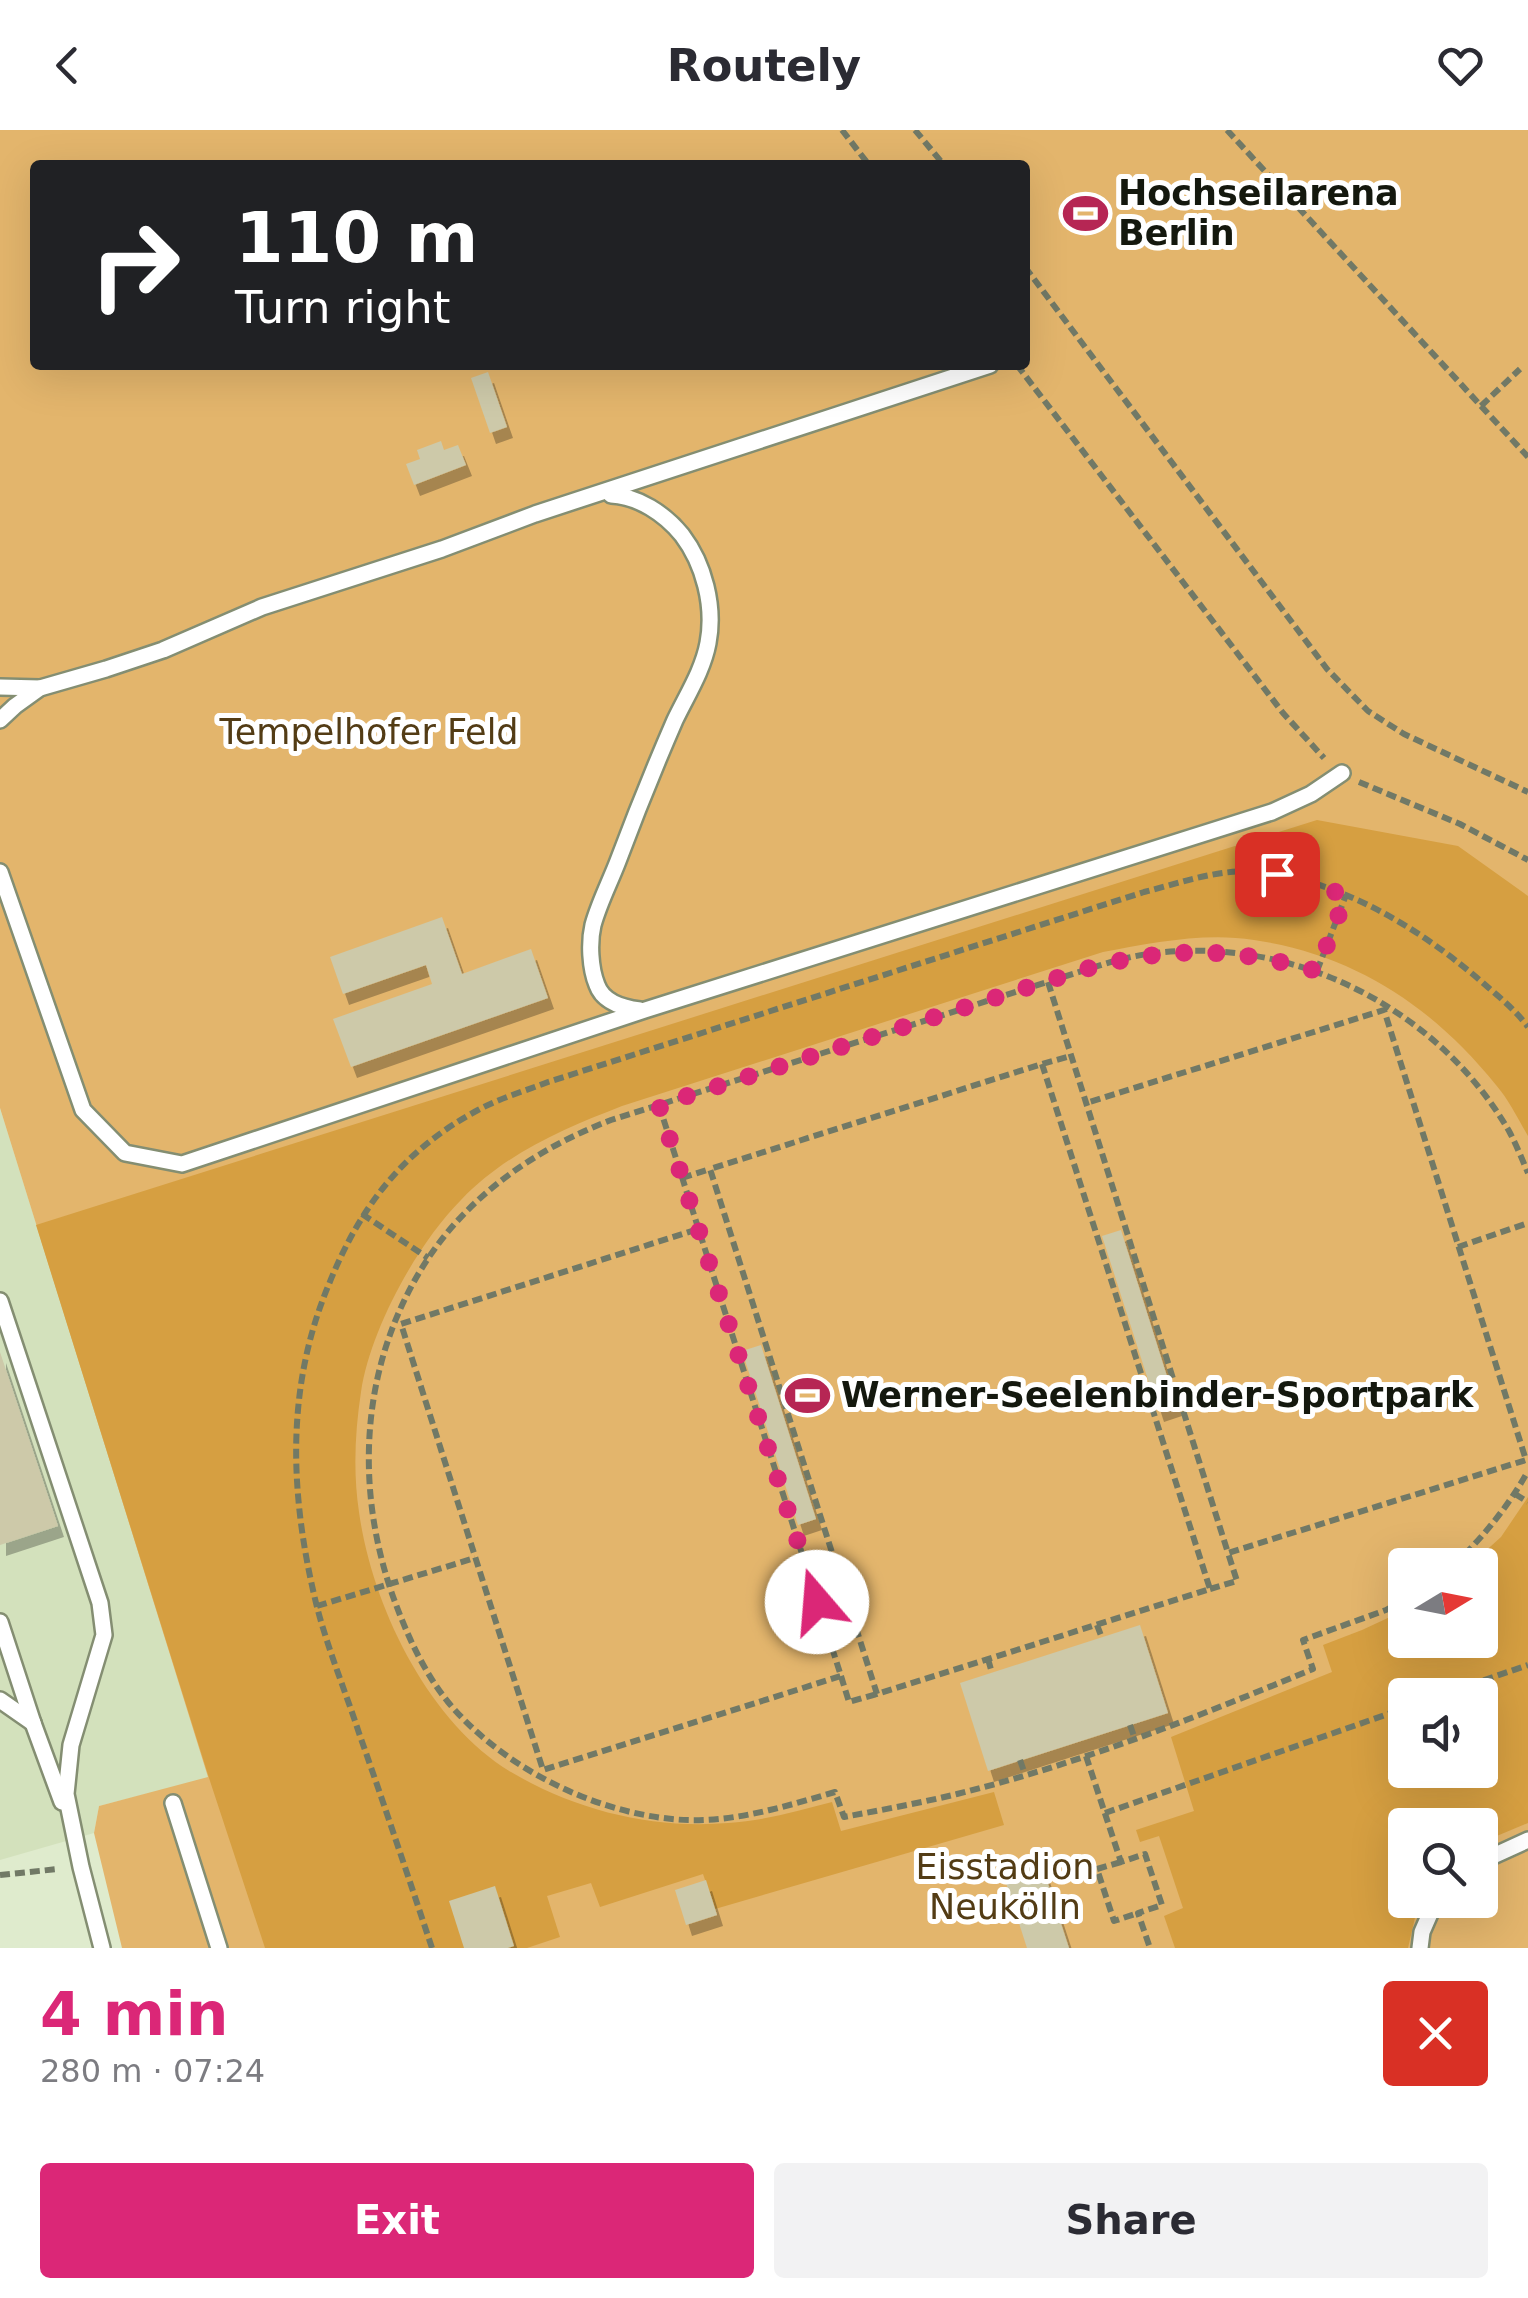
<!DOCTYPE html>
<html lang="en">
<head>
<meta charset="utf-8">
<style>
  body { margin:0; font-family:"DejaVu Sans",sans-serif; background:#f2f2f3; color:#2b2b33; height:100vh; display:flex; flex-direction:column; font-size:38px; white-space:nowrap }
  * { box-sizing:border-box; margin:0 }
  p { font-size:32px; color:#7c7c81 }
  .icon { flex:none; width:55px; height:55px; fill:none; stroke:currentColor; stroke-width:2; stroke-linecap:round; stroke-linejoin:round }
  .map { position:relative; height:1818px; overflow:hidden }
  .side { display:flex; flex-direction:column; background:#fff; flex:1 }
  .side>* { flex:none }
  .top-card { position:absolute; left:30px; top:30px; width:1000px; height:210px; border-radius:10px; box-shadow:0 10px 40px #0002; background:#202124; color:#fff; overflow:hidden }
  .needle { width:65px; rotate:80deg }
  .fabs { position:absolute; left:1388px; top:1418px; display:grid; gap:20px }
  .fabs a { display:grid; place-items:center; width:110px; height:110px; border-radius:10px; background:#fff; box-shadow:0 10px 40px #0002; font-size:50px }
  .pin { position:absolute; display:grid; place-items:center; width:85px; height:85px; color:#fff; margin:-42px; border-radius:20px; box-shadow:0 5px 15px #0006 }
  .me { position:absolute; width:110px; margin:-55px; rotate:342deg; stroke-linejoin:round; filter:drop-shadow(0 0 8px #0008) }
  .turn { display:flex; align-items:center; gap:35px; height:210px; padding:0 40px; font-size:45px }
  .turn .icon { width:130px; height:130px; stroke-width:2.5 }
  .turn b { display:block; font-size:70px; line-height:85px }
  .round { display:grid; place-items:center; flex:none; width:105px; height:105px; border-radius:10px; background:#f2f2f3 }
  .head { display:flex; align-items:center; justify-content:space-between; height:170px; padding:0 40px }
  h1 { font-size:60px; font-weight:700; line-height:75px; color:#db2777 }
  .action { display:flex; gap:20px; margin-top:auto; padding:20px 40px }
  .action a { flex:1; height:115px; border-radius:10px; background:#db2777; color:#fff; font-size:40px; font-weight:700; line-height:115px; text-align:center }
  .action a+a { background:#f2f2f3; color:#2b2b33 }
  header { display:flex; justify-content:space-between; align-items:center; height:130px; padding:0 40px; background:#fff; font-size:45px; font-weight:700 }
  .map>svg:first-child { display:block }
</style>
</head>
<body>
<header><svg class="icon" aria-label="back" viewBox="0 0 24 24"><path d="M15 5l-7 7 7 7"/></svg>Routely<svg class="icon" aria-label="heart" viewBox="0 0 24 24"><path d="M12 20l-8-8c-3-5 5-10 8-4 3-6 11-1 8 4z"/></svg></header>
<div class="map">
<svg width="1528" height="1818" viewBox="0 0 1528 1818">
  <defs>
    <filter id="shadow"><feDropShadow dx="6" dy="11" stdDeviation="0" flood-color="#0004"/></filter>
  </defs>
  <rect width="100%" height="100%" fill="#dfebcd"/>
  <!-- built -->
  <path fill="#d3e1bc" d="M0,978L209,1648L99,1676L94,1703L0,1730Z"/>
  <!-- green -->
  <path fill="#e3b56c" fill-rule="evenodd" d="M0,0H1528V1818H122L94,1703L99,1676L208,1647L0,978ZM35,35H1025V235H35ZM1405,1435H1480V1510H1405ZM1405,1565H1480V1640H1405ZM1405,1695H1480V1770H1405Z"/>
  <!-- forest -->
  <g fill="#d69f41" fill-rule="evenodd">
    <path d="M1317,690L1458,716L1528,766V1006C1518,989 1509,970 1496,955C1432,876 1355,825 1254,810C1205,802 1151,813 1103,822L622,976C563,999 506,1023 461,1070C417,1114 370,1200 361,1262C355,1301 353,1343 359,1382C372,1476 428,1592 511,1642C577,1681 652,1699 728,1693C763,1691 798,1681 832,1672L841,1701L994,1662L1004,1695L715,1779L703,1744L600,1777L591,1753L547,1766L560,1807L527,1818H265L209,1648L36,1095Z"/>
    <path d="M1528,1367V1693L1480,1713V1695H1405V1770H1422L1417,1779L1408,1818H1175L1164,1786L1183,1778L1159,1706L1140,1712L1136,1700L1194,1681L1171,1607L1332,1542L1323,1515L1362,1500L1405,1480V1510H1480V1435H1470L1501,1407ZM1405,1565H1480V1640H1405Z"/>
  </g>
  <!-- building -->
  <g fill="#cdc9a9" filter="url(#shadow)">
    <path d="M488,242L507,297L490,303L471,248Z"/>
    <path d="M441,311L444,320L458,315L466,335L414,355L406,334L420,329L417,320Z"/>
    <path d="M442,787L462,844L531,819L548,868L351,937L333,889L432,854L426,835L343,864L330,827Z"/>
    <path d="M1121,1100L1176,1275L1158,1281L1102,1106Z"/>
    <path d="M761,1215L816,1389L798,1395L742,1221Z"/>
    <path d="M0,1222L58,1396L0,1415Z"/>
    <path d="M1140,1495L1168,1583L988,1641L960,1553Z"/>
    <path d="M1038,1723L1069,1818H1027L1000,1734Z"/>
    <path d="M706,1750L717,1785L686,1795L675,1760Z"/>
    <path d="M495,1756L514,1816L508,1818H464L449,1771Z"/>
  </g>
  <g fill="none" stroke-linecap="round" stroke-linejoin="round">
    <defs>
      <g id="service">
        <path d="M611,365C638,366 665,384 682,405C704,434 715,476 708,513C703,540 687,565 675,590C655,636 636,683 618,731C610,752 599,773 593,795C589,812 590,838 597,855C603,872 624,878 640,880"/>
        <path d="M0,557L40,558"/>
        <path d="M0,590L15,576L40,558L106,539L163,520L262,477L442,419L535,384L990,235"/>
        <path d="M0,742L83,980L125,1023L182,1034L645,880L1272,682L1311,664L1342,643"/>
        <path d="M0,1171L100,1473L104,1505L71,1615L66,1664L81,1737L102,1818"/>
        <path d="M0,1492L33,1593L62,1672"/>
        <path d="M0,1570L33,1593"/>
        <path d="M173,1673L219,1818"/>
        <path d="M1480,1732L1528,1710"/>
        <path d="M1420,1818L1422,1802L1436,1770"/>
      </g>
    </defs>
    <!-- service casing -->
    <use href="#service" stroke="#848e72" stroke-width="20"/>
    <!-- path -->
    <g stroke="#717966" stroke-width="6" stroke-dasharray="10 5" stroke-linecap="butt">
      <path d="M842,0L869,35"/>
      <path d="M915,0L944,35"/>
      <path d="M1227,0L1528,327"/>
      <path d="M1025,137L1327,539L1368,581L1404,604L1528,662"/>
      <path d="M1017,235L1283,583L1324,628"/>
      <path d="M1481,276L1520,239"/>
      <path d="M1359,652L1460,694L1528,730"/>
      <path d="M1317,841L1346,765"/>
      <path d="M1048,852L1228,1423L1526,1330L1384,880L1086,973"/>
      <path d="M1042,934L1210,1459L877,1564L710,1039L1042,934L1071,926"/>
      <path d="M659,975L841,1546L543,1640L401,1194L698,1099"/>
      <path d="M682,1048L710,1039"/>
      <path d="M362,1084L428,1128"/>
      <path d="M1458,1117L1528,1093"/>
      <path d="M1515,1364L1528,1372"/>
      <path d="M1454,1435C1483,1407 1508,1377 1528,1341"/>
      <path d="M1210,1459L1237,1451L1228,1423"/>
      <path d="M1405,1469L1386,1480L1303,1510L1313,1539C1197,1587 1079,1634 957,1664C920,1673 881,1680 844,1687L835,1662C783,1677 727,1695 672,1689C590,1681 501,1636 448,1572C424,1542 408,1507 395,1472C353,1358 360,1233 427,1130C471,1063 538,1018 611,990L1082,841C1103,834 1126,827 1148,824C1291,804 1437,877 1509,1001C1516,1014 1522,1029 1528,1043"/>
      <path d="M317,1476L475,1428"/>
      <path d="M1097,1495L1102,1508"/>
      <path d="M988,1529L992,1543"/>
      <path d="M841,1546L849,1572L877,1564"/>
      <path d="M1441,1565L1528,1535"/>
      <path d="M1130,1595L1135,1609"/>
      <path d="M1086,1626L1121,1732L1145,1724L1162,1775L1138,1783L1150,1818"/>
      <path d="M1020,1630L1025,1644"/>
      <path d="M1105,1683L1405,1578"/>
      <path d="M1121,1732L1097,1739L1114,1791L1138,1783"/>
      <path d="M0,1745L58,1739"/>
      <path d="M432,1818C408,1746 384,1674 359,1603C345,1560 327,1517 316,1473C290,1365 285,1259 329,1154C360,1077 403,1020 478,980C500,968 525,961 548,952L1144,762C1180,753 1220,738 1258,742C1344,750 1427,803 1490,859C1504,871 1517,882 1528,897"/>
    </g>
    <!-- service -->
    <use href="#service" stroke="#fff" stroke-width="15"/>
  </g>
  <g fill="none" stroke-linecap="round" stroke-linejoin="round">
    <!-- route -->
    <path stroke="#db2777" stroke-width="18" stroke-dasharray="0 32.4" d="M817,1472L659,975L1082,840C1168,816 1231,817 1317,841L1346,766L1299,748L1277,744"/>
  </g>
  <!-- icons -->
  <defs>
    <symbol id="stadium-bare" viewBox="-9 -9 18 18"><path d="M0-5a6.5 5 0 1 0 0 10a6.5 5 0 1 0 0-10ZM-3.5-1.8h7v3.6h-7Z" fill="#b62654" stroke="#fff" stroke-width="2.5" paint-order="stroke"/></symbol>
  </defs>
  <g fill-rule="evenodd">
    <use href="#stadium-bare" x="1054" y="52" width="63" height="63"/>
    <use href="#stadium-bare" x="776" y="1234" width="63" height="63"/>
  </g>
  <g text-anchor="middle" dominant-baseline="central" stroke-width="10" stroke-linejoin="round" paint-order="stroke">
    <!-- poi labels -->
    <g font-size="35" font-weight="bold" fill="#14180e" stroke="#fff" text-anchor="start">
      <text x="1118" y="63">Hochseilarena<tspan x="1118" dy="40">Berlin</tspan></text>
      <text x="841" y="1265">Werner-Seelenbinder-Sportpark</text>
    </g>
    <!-- park labels -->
    <g font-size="35" fill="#533c15" stroke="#fff">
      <text x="369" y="602">Tempelhofer Feld</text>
      <text x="1005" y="1737">Eisstadion<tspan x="1005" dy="40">Neukölln</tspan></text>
    </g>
  </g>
</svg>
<div class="fabs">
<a><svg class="needle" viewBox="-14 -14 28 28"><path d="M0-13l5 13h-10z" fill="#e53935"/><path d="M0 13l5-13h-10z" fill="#7c7c81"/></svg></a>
<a><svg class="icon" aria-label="sound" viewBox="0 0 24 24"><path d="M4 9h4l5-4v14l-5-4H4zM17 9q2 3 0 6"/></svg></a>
<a><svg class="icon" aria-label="search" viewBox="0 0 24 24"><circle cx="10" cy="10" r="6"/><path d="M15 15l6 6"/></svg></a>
</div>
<div class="pin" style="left:1277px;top:744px;background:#d93025"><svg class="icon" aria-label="arrive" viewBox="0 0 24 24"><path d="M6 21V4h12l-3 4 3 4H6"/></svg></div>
<svg class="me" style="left:817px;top:1472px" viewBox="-20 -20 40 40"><circle r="19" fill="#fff"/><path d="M0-13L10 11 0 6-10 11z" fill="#db2777"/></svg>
<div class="top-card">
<div class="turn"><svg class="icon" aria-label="right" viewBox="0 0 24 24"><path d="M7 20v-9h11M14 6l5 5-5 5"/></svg><div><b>110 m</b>Turn right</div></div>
</div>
</div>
<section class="side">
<div class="head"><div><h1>4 min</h1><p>280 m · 07:24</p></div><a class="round" style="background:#d93025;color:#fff"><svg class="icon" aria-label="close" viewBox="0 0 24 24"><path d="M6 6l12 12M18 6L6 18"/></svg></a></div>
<div class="action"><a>Exit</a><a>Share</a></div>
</section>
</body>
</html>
